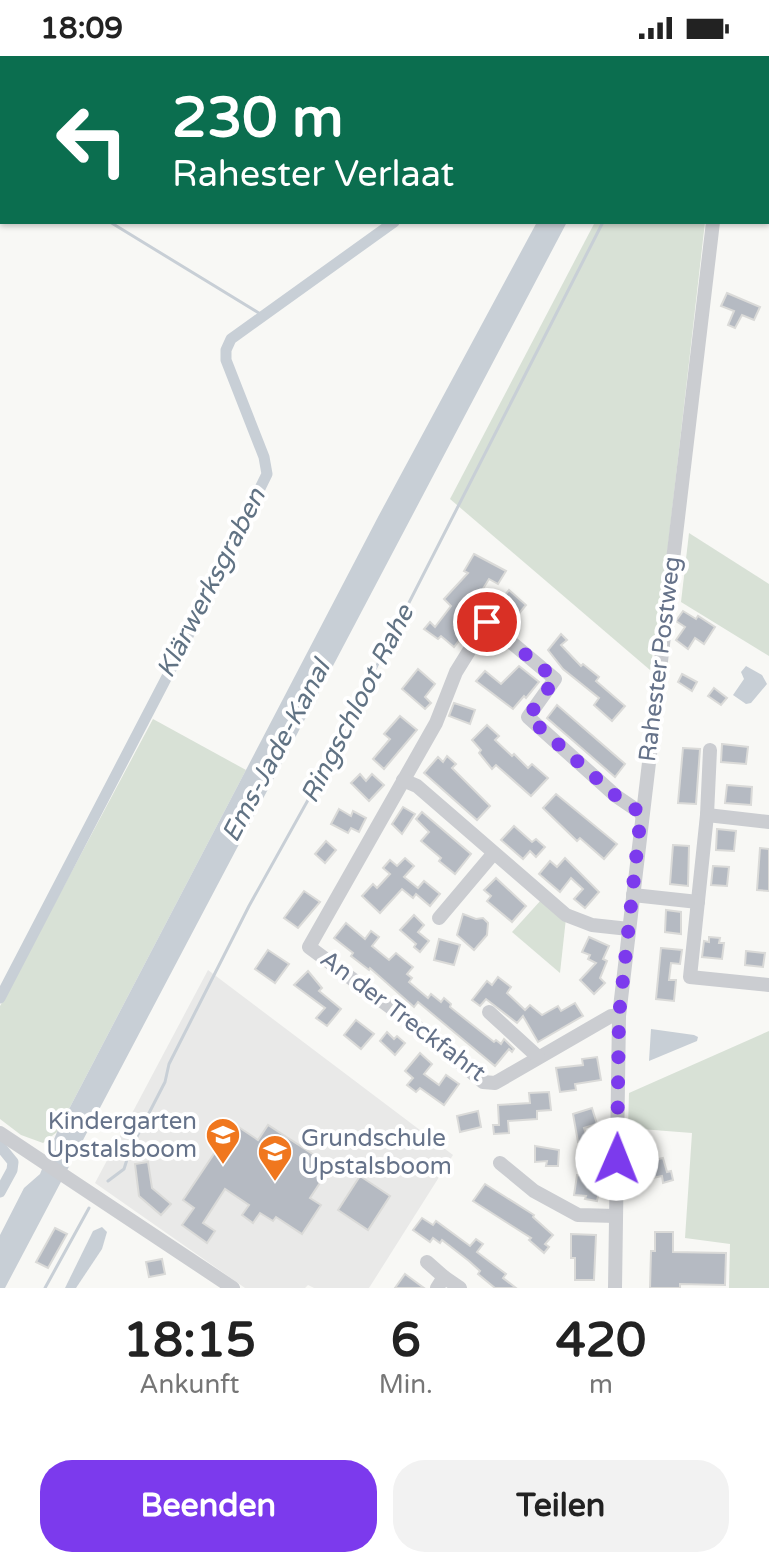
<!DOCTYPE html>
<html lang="de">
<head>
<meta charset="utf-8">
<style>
  body { margin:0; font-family:"Varela Round",sans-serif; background:#f2f2f2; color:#222; height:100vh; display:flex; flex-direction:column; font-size:30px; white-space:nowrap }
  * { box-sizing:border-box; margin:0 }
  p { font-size:26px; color:#767676 }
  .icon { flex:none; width:44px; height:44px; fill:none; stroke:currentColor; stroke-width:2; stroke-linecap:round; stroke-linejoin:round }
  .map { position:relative; height:1232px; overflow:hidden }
  .panel { display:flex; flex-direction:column; background:#fff; flex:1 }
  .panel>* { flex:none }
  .banner { position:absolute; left:0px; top:0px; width:770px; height:168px; box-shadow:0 2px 6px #0004; background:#0b6e4f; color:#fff; overflow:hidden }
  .pin { position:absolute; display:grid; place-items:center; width:68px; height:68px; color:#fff; margin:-34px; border:4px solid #fff; border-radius:50%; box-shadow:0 2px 8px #0007 }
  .me { position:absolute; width:88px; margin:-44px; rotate:1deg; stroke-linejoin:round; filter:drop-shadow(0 0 6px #0008) }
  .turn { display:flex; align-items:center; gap:28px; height:168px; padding:0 40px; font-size:36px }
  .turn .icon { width:104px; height:104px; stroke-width:2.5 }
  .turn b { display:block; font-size:56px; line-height:68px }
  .eta { display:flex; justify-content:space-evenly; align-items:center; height:136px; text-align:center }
  .eta b { font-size:48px; font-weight:700; line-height:56px }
  .button { display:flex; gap:16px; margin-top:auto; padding:16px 40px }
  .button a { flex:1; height:92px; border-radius:32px; background:#7c3aed; color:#fff; font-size:32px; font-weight:700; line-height:92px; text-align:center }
  .button a+a { background:#f2f2f2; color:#222 }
  .status { display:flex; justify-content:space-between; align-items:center; height:56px; padding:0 40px; background:#fff; direction:ltr }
  .status svg { height:22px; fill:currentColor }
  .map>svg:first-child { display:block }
</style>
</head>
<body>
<div class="status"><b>18:09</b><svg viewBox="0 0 49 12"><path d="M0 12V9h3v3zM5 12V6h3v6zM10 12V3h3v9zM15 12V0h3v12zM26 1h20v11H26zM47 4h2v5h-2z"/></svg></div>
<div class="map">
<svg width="769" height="1232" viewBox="0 0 769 1232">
  <rect width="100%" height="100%" fill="#f8f8f5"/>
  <!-- built -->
  <path fill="#e9e9e8" d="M208,914L453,1099L369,1232H314L308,1229L305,1232H245L95,1127Z"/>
  <!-- green -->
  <g fill="#d8e1d6">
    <path d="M157,0H339L343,2H161Z"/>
    <path d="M595,166H705L663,534L650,614L450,443Z"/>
    <path d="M689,477L769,528V600L681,546Z"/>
    <path d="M153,663L246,714L57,1076L43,1087L21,1079L0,1063V950Z"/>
    <path d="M542,843L566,862L560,917L512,876Z"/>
    <path d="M769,975V1232H729L730,1188L685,1182L692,1077L628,1072L629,1037Z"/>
  </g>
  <!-- water -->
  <g fill="#c8cfd6">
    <path d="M537,166H567L5,1232H0V1179L24,1132L40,1118L57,1076L378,461Z"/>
    <path d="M746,610L762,619L767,628L751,647L746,648L733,639L744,623L741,616Z"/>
    <path d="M651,973L694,979L698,981L697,985L649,1005Z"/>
    <path d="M102,1171L107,1176L102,1193L76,1232H65L93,1175Z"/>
  </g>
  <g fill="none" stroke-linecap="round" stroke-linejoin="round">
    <!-- stream -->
    <g stroke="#c8cfd6" stroke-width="3">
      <path d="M719,2V0"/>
      <path d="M0,99L2,100"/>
      <path d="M110,166L262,259"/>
      <path d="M108,1125L124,1113L130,1094L165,1026L169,1008L249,850L313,735L603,166"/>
      <path d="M45,1232L89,1152"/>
    </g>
    <!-- canal -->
    <g stroke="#c8cfd6" stroke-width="11">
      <path d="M557,2L559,0"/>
      <path d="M0,942L184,588L267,418L264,401L226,304V294L231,283L394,166"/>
      <path d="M0,1090L13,1106L12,1114L0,1136"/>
    </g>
  </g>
  <!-- building -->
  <g fill="#b5bac2" stroke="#dadad8" stroke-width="2">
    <path d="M727,237L760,251L754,264L742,259L735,272L728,269L734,255L721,250Z"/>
    <path d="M474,498L506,515L498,528L489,523L476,544L473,541L459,556L463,559L454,569L465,577L454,591L441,580L438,583L424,573L430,566L435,571L451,550L444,543L468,517L464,515Z"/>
    <path d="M509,534L526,549L512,566L497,553L507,542L504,540Z"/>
    <path d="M683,555L696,563L698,560L715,571L704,588L695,582L688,593L676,584L685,571L676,565Z"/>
    <path d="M561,578L567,584L561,589L581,610L583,608L599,621L596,625L625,650L612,665L594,649L599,642L563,613L548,594Z"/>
    <path d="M519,610L539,626L526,642L524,640L513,653L476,625L485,615L501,628Z"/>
    <path d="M418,613L435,628L425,641L431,647L425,653L402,633Z"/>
    <path d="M682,618L697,626L692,635L678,626Z"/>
    <path d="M714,632L727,642L721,649L708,640Z"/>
    <path d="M454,647L475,654L470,668L449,660Z"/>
    <path d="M557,649L625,708L615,721L547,662Z"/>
    <path d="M400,660L417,674L384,713L373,703L390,683L384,678Z"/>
    <path d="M487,669L499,680L495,684L512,700L514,698L528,712L532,708L548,722L531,740L496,709L492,713L479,697L481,694L472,684Z"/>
    <path d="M722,688L748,691L746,708L721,706Z"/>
    <path d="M683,692L700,693L696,748L678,747Z"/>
    <path d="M447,700L456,708L452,712L490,750L477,764L424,717L438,701L443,706Z"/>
    <path d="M360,718L366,725L372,718L384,729L369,745L351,727Z"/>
    <path d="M727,729L752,731L751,749L725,747Z"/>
    <path d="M556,738L617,788L604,803L580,782L577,785L543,752Z"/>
    <path d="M403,751L415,758L402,778L392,768Z"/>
    <path d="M339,753L351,760L353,755L366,762L359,776L351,772L348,777L331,768Z"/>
    <path d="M422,756L471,798L455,818L439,805L441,802L421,785L429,776L416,763Z"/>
    <path d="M514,770L532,786L536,783L545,791L536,801L530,795L523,803L501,784Z"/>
    <path d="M717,773L736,775L734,795L716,794Z"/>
    <path d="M326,785L336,794L325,807L315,798Z"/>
    <path d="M673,789L689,790L688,830L670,828Z"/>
    <path d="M760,792L769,793V835L757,834Z"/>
    <path d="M405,802L414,810L404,821L418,832L424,825L440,838L430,850L416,838L413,842L402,833L380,857L362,840L373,828L377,832L390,818L383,812L390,804L397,810Z"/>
    <path d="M565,802L599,836L585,852L574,843L583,833L571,822L560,836L539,818L550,805L557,811Z"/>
    <path d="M713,810L729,811L727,830L711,829Z"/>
    <path d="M496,822L526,850L512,866L487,845L491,840L484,834Z"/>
    <path d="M304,835L320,846L298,872L284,862Z"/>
    <path d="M666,854L681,856V878L665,876Z"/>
    <path d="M463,858L476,863L483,862L488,867L487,879L474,894L457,879Z"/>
    <path d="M414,859L424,869L418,876L429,885L420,896L414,891L416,888L400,874Z"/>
    <path d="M346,867L365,883L371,875L379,881L372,890L389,904L396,897L413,911L407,918L412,922L409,926L428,942L431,938L441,946L444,942L451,948L450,951L494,986L496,984L501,988L504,983L514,993L512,996L509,993L495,1010L418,946L414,951L370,912L369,914L351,900L353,897L334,882Z"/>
    <path d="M589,881L609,890L603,903L607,905L600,922L605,927L594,938L580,924L596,907L588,903L590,899L582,896Z"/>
    <path d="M709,881L720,882L719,887H724L722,903L702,901L704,885L709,886Z"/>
    <path d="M439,883L460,889L454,909L434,904Z"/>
    <path d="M661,892L682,894L680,908L671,907L669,924H676L674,945L656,943Z"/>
    <path d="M268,894L289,908L275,927L255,913Z"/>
    <path d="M746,895L765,897L763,911L745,909Z"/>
    <path d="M308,915L322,932L319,935L341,953L327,970L316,962L325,952L294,929Z"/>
    <path d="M498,921L511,931L507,937L525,954L530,949L542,959L558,950L561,955L575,947L583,960L538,986L523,960L517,967L486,943L480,950L472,944L487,925L492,929Z"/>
    <path d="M356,964L374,978L361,993L344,979Z"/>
    <path d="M387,976L394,983L397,980L405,987L395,999L380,985Z"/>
    <path d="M420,997L432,1008L424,1018L439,1029L446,1019L459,1028L444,1049L420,1032L416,1036L407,1029L413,1022L405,1015Z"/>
    <path d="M597,1001L601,1024L575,1028L576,1034L560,1036L556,1012L583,1009L582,1003Z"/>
    <path d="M549,1036L551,1054L537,1055V1063L508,1065L509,1077L494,1078L493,1069H499L498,1049L530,1047L529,1037Z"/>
    <path d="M592,1052L597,1068L584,1072L588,1084L578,1086L573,1058Z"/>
    <path d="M478,1055L481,1071L460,1076L457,1060Z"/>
    <path d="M234,1068L258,1084L268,1069L331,1110L310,1142L321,1149L302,1178L276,1161L273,1165L260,1157L253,1167L242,1159L249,1149L225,1133L203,1167L215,1175L207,1187L182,1169L194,1152L183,1144Z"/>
    <path d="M535,1090L559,1094L558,1110H546L547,1105L535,1106Z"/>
    <path d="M663,1102L667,1116L671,1115L673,1124L663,1127L662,1120L643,1124L638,1108Z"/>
    <path d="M148,1106L152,1132L171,1148L161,1159L139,1140L135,1108Z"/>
    <path d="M577,1119L591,1120L590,1123L601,1126L597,1145L585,1143L586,1140L574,1139Z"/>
    <path d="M360,1120L390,1140L368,1174L338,1154Z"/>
    <path d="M485,1128L534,1159L533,1161L553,1179L545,1188L549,1191L544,1197L529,1184L531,1182L473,1145Z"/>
    <path d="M422,1162L433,1169L436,1165L470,1190L476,1183L483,1188L477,1196L506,1218L503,1222L516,1232H495L478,1218L480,1215L469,1205L442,1184L440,1187L433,1182L430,1186L413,1174Z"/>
    <path d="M55,1172L67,1178L48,1212L36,1206Z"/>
    <path d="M655,1176H673V1196L726,1197L725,1229L680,1228V1232H650L651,1195H655Z"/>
    <path d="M571,1178L596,1179L594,1224H575V1202H571Z"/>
    <path d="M162,1203L165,1218L149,1221L146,1206Z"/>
    <path d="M405,1218L424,1232H395Z"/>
  </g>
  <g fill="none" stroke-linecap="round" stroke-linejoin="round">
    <!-- minor -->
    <g stroke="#cbcdd1" stroke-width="14">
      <path d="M729,0V2"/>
      <path d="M768,46L769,47"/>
      <path d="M484,556L487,566L456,616L436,667L309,891L432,982L483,1026L495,1027L611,960H619"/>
      <path d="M487,566L555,623L528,661L616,740L641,757"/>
      <path d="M710,694L707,759L690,921L769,929"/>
      <path d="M403,724L417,730L566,859L592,869L629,873"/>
      <path d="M707,759L769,766"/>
      <path d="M633,839L698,846"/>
      <path d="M439,862L493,798"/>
      <path d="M489,956L538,1001"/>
      <path d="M0,1077L233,1232"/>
      <path d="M500,1107L534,1135L578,1159L616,1160"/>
      <path d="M427,1206L444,1221"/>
      <path d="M437,1232L444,1221L460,1232"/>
      <path d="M615,1232L619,960L713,166"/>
    </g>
  </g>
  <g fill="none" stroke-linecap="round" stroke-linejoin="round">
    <!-- route -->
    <path stroke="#7c3aed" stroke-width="14" stroke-dasharray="0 25.2" d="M487,566L555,623L528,661L616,740L641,757L619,960L617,1103"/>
  </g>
  <!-- icons -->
  <defs>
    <symbol id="school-pin" viewBox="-11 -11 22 30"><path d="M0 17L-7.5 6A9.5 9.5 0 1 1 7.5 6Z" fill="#f0771e" stroke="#fff"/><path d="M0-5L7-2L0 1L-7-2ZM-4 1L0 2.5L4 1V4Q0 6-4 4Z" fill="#fff"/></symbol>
  </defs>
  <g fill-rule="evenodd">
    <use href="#school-pin" x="203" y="1059" width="40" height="54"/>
    <use href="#school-pin" x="255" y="1076" width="40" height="54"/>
  </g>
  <g text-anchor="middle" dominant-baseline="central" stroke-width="8" stroke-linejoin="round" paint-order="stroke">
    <!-- street labels -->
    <g font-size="24" fill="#657289" stroke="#fff">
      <text transform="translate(660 603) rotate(-83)">Rahester Postweg</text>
      <text transform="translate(403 960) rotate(37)">An der Treckfahrt</text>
    </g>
    <!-- poi labels -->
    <g font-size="24" fill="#657289" stroke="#fff" text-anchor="end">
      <text x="197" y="1065">Kindergarten<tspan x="197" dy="28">Upstalsboom</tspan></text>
      <text x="301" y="1082" text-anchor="start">Grundschule<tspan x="301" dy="28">Upstalsboom</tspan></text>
    </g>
    <!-- water labels -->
    <g font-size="26" font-style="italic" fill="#617384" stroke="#fff">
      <text transform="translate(211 527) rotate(-63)">Klärwerksgraben</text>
      <text transform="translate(357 648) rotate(-63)">Ringschloot Rahe</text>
      <text transform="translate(276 695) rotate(-62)">Ems-Jade-Kanal</text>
    </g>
  </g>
</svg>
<div class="pin" style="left:487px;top:566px;background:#d93025"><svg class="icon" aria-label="arrive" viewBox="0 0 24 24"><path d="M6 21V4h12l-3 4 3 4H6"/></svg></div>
<svg class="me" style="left:617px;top:1103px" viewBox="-20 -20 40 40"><circle r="19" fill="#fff"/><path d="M0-13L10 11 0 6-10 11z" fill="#7c3aed"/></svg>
<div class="banner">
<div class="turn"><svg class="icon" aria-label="left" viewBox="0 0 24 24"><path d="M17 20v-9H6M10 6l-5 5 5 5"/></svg><div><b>230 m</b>Rahester Verlaat</div></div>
</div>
</div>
<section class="panel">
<div class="eta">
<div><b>18:15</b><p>Ankunft</p></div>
<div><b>6</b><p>Min.</p></div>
<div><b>420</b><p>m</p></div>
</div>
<div class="button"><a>Beenden</a><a>Teilen</a></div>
</section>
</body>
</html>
